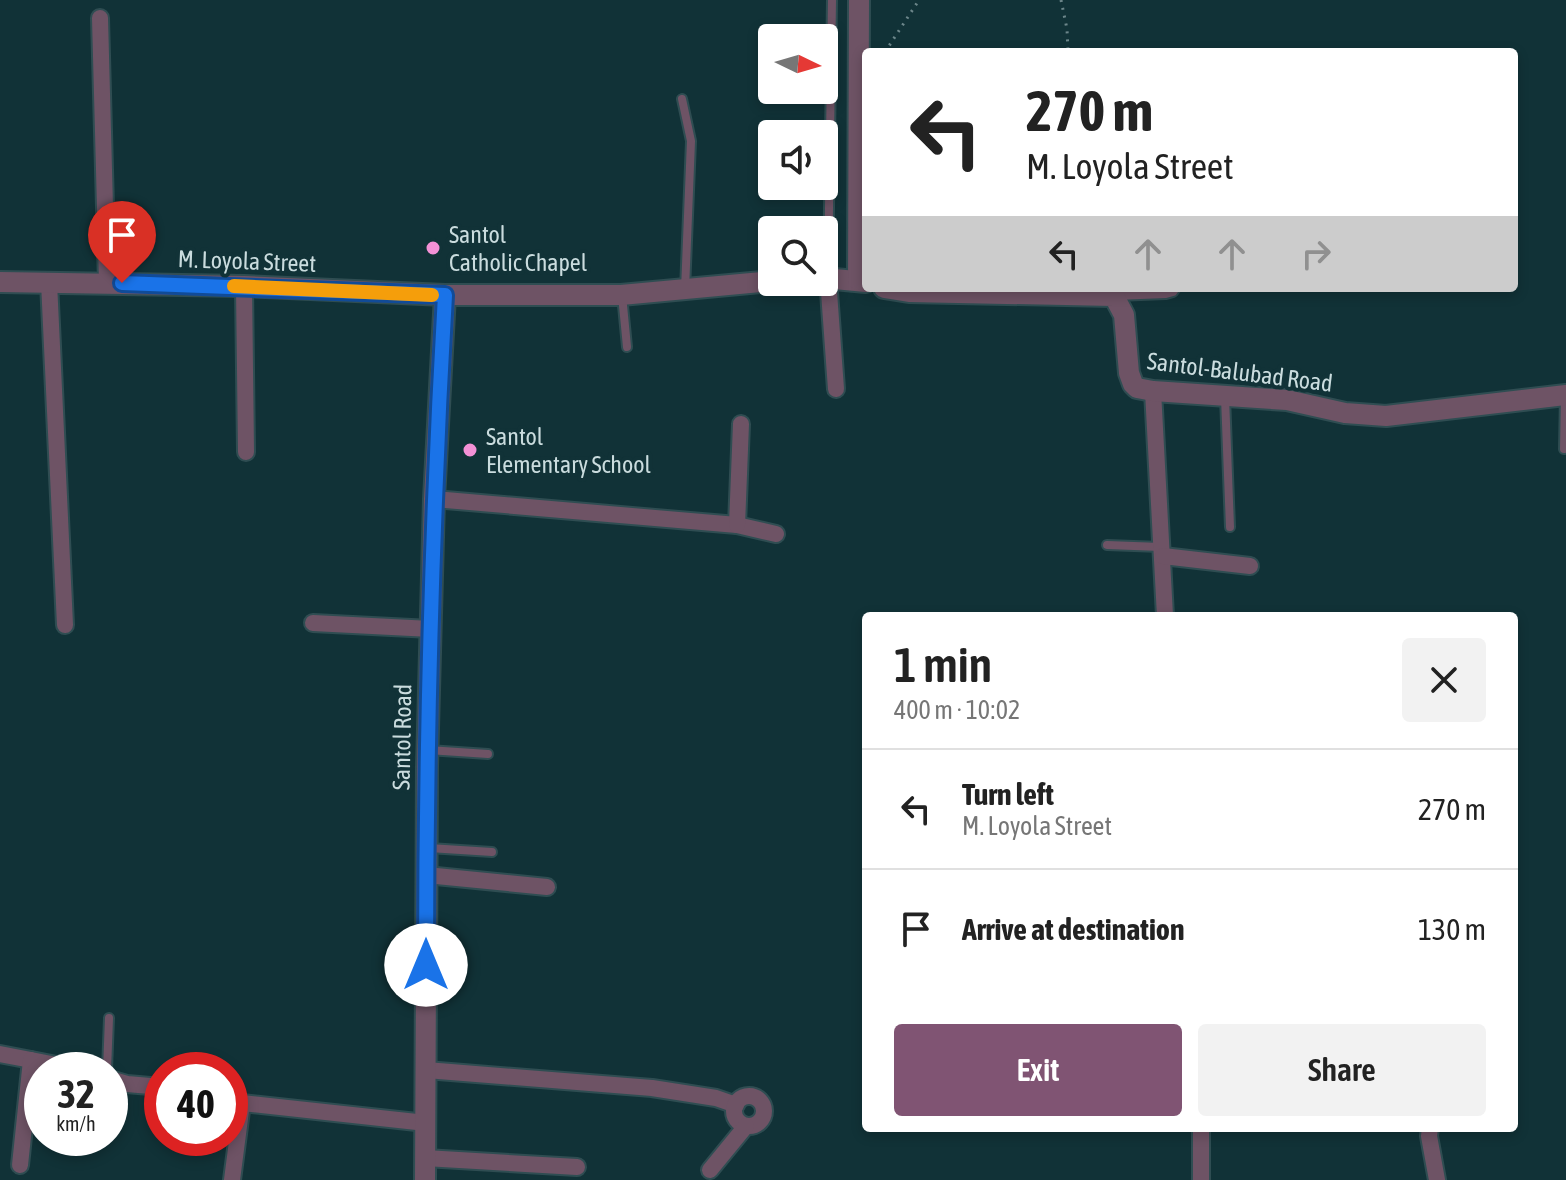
<!DOCTYPE html>
<html lang="en">
<head>
<meta charset="utf-8">
<style>
  body { margin:0; font-family:"Asap Condensed",sans-serif; background:#f2f2f2; color:#222; height:100vh; display:flex; flex-direction:column; font-size:30px; white-space:nowrap }
  * { box-sizing:border-box; margin:0 }
  p { font-size:26px; color:#767676 }
  .icon { flex:none; width:44px; height:44px; fill:none; stroke:currentColor; stroke-width:2; stroke-linecap:round; stroke-linejoin:round }
  .map { position:relative; flex:1; overflow:hidden }
  .details { position:absolute; left:862px; top:612px; width:656px; height:520px; display:flex; flex-direction:column; background:#fff; border-radius:8px; box-shadow:0 4px 12px #0003 }
  .details>* { flex:none }
  .hud { position:absolute; left:862px; top:48px; width:656px; height:244px; border-radius:8px; box-shadow:0 4px 12px #0003; background:#fff; color:#222; overflow:hidden }
  .needle { width:52px; rotate:95deg }
  .tools { position:absolute; left:758px; top:24px; display:grid; gap:16px }
  .tools a { display:grid; place-items:center; width:80px; height:80px; border-radius:8px; background:#fff; box-shadow:0 4px 12px #0003; font-size:40px }
  .speed { position:absolute; left:24px; top:1052px; display:flex; gap:16px; font-size:40px; font-weight:700; text-align:center }
  .speed>* { display:grid; place-content:center; width:104px; height:104px; border-radius:50%; background:#fff; box-shadow:0 4px 12px #0003; line-height:1 }
  .speed small { font-size:20px; font-weight:400 }
  .speed .limit { border:12px solid #d22; background:#fff; color:#111 }
  .pin { position:absolute; display:grid; place-items:center; width:68px; height:68px; color:#fff; margin:-82px -34px; border-radius:50% 50% 50% 0; rotate:-45deg; box-shadow:0 0 8px #0007 }
  .pin .icon { rotate:45deg }
  .me { position:absolute; width:88px; margin:-44px; rotate:0deg; stroke-linejoin:round; filter:drop-shadow(0 0 6px #0008) }
  .turn { display:flex; align-items:center; gap:28px; height:168px; padding:0 32px; font-size:36px }
  .turn .icon { width:104px; height:104px; stroke-width:2.5 }
  .turn b { display:block; font-size:56px; line-height:68px }
  .lanes { display:flex; align-items:center; height:76px; padding:0 32px; background:#0003; justify-content:center; gap:40px; direction:ltr }
  .lanes .off { opacity:.35 }
  .round { display:grid; place-items:center; flex:none; width:84px; height:84px; border-radius:8px; background:#f2f2f2 }
  .summary { display:flex; align-items:center; justify-content:space-between; height:136px; padding:0 32px }
  h1 { font-size:48px; font-weight:600; line-height:60px }
  .button { display:flex; gap:16px; margin-top:auto; padding:16px 32px }
  .button a { flex:1; height:92px; border-radius:8px; background:#805473; color:#fff; font-size:32px; font-weight:600; line-height:92px; text-align:center }
  .button a+a { background:#f2f2f2; color:#222 }
  ul { padding:0; list-style:none }
  li { display:flex; align-items:center; gap:24px; height:120px; padding:0 32px; border-top:2px solid #e0e0e0 }
  li div { flex:1 }
  li b { display:block; font-size:30px }
  li em { font-style:normal }
  .map>svg:first-child { display:block }
</style>
</head>
<body>
<div class="map">
<svg width="1566" height="1180" viewBox="0 0 1566 1180">
  <rect width="100%" height="100%" fill="#113237"/>
  <g fill="none" stroke-linecap="round" stroke-linejoin="round">
    <defs>
      <g id="service">
        <path d="M682,99L691,141L685,290"/>
        <path d="M828,277L832,0"/>
        <path d="M622,295L627,347"/>
        <path d="M1115,296L1166,294L1173,292L1176,288"/>
        <path d="M1225,397L1230,527"/>
        <path d="M1564,449L1565,396"/>
        <path d="M1107,545L1161,547"/>
        <path d="M428,750L488,754"/>
        <path d="M429,848L492,852"/>
        <path d="M107,1070L109,1018"/>
      </g>
      <g id="minor">
        <path d="M100,18L107,283"/>
        <path d="M828,278L836,389"/>
        <path d="M49,282L65,625"/>
        <path d="M244,286L246,452"/>
        <path d="M1153,391L1165,616"/>
        <path d="M434,499L737,525L776,534"/>
        <path d="M737,525L741,424"/>
        <path d="M1163,556L1250,566"/>
        <path d="M313,623L431,629"/>
        <path d="M426,875L547,887"/>
        <path d="M0,1054L31,1060"/>
        <path d="M426,1070L652,1088L716,1098L736,1105"/>
        <path d="M110,1079L127,1084L162,1087"/>
        <circle cx="749" cy="1111" r="15"/>
        <path d="M230,1099L242,1103L426,1123"/>
        <path d="M1430,1128L1429,1136L1437,1180"/>
        <path d="M425,1158L577,1167"/>
        <path d="M20,1165L31,1060L82,1070"/>
        <path d="M710,1170L746,1126"/>
        <path d="M232,1180L242,1103"/>
        <path d="M1201,1180V1128"/>
      </g>
      <g id="tertiary">
        <path d="M824,278L866,282"/>
        <path d="M858,280L859,0"/>
        <path d="M0,282L244,286L445,295H621L772,281"/>
        <path d="M884,288L909,292L1114,296L1124,315L1129,373L1133,384L1137,388L1153,391L1287,400L1345,413L1386,416L1566,395"/>
        <path d="M425,1180L427,767L434,499L445,295"/>
      </g>
    </defs>
    <!-- service casing -->
    <use href="#service" stroke="#2f4d52" stroke-width="12"/>
    <!-- minor casing -->
    <use href="#minor" stroke="#2f4d52" stroke-width="20"/>
    <!-- tertiary casing -->
    <use href="#tertiary" stroke="#2f4d52" stroke-width="24"/>
    <!-- path -->
    <g stroke="#6c868a" stroke-width="3" stroke-dasharray="2 6" stroke-linecap="butt">
      <path d="M1061,0L1067,29L1068,52"/>
      <path d="M885,52L919,0"/>
    </g>
    <!-- service -->
    <use href="#service" stroke="#6e5365" stroke-width="8"/>
    <!-- minor -->
    <use href="#minor" stroke="#6e5365" stroke-width="16"/>
    <!-- tertiary -->
    <use href="#tertiary" stroke="#6e5365" stroke-width="20"/>
  </g>
  <g fill="none" stroke-linecap="round" stroke-linejoin="round">
    <defs>
      <path id="route" d="M122,283L445,295C432,518 426,741 426,965"/>
    </defs>
    <!-- route casing -->
    <use href="#route" stroke="#114b97" stroke-width="20"/>
    <!-- route -->
    <use href="#route" stroke="#1a73e8" stroke-width="14"/>
    <!-- slow -->
    <path stroke="#f59e0b" stroke-width="14" d="M234,286L432,295"/>
  </g>
  <!-- markers -->
  <g fill="#f391d6" stroke="#113237" stroke-width="3">
    <circle cx="433" cy="248" r="8"/>
    <circle cx="470" cy="450" r="8"/>
  </g>
  <g text-anchor="middle" dominant-baseline="central" stroke-width="8" stroke-linejoin="round" paint-order="stroke">
    <!-- poi labels -->
    <g font-size="24" fill="#cadcde" stroke="#113237" text-anchor="start">
      <text x="449" y="234">Santol<tspan x="449" dy="28">Catholic Chapel</tspan></text>
      <text x="486" y="436">Santol<tspan x="486" dy="28">Elementary School</tspan></text>
    </g>
    <!-- street labels -->
    <g font-size="24" fill="#cadcde" stroke="#113237">
      <text transform="translate(247 261) rotate(2)">M. Loyola Street</text>
      <text transform="translate(1240 372) rotate(7)">Santol-Balubad Road</text>
      <text transform="translate(402 737) rotate(-89)">Santol Road</text>
    </g>
  </g>
</svg>
<div class="tools">
<a><svg class="needle" viewBox="-14 -14 28 28"><path d="M0-13l5 13h-10z" fill="#e53935"/><path d="M0 13l5-13h-10z" fill="#767676"/></svg></a>
<a><svg class="icon" aria-label="sound" viewBox="0 0 24 24"><path d="M4 9h4l5-4v14l-5-4H4zM17 9q2 3 0 6"/></svg></a>
<a><svg class="icon" aria-label="search" viewBox="0 0 24 24"><circle cx="10" cy="10" r="6"/><path d="M15 15l6 6"/></svg></a>
</div>
<div class="speed"><div>32<small>km/h</small></div><div class="limit">40</div></div>
<div class="pin" style="left:122px;top:283px;background:#d93025"><svg class="icon" aria-label="arrive" viewBox="0 0 24 24"><path d="M6 21V4h12l-3 4 3 4H6"/></svg></div>
<svg class="me" style="left:426px;top:965px" viewBox="-20 -20 40 40"><circle r="19" fill="#fff"/><path d="M0-13L10 11 0 6-10 11z" fill="#1a73e8"/></svg>
<div class="hud">
<div class="turn"><svg class="icon" aria-label="left" viewBox="0 0 24 24"><path d="M17 20v-9H6M10 6l-5 5 5 5"/></svg><div><b>270 m</b>M. Loyola Street</div></div>
<div class="lanes"><svg class="icon" aria-label="left" viewBox="0 0 24 24"><path d="M17 20v-9H6M10 6l-5 5 5 5"/></svg><svg class="icon off" aria-label="ahead" viewBox="0 0 24 24"><path d="M12 20V5M6 11l6-6 6 6"/></svg><svg class="icon off" aria-label="ahead" viewBox="0 0 24 24"><path d="M12 20V5M6 11l6-6 6 6"/></svg><svg class="icon off" aria-label="right" viewBox="0 0 24 24"><path d="M7 20v-9h11M14 6l5 5-5 5"/></svg></div>
</div>
<section class="details">
<div class="summary"><div><h1>1 min</h1><p>400 m · 10:02</p></div><a class="round"><svg class="icon" aria-label="close" viewBox="0 0 24 24"><path d="M6 6l12 12M18 6L6 18"/></svg></a></div>
<ul>
<li><svg class="icon" aria-label="left" viewBox="0 0 24 24"><path d="M17 20v-9H6M10 6l-5 5 5 5"/></svg><div><b>Turn left</b><p>M. Loyola Street</p></div><em>270 m</em></li>
<li><svg class="icon" aria-label="arrive" viewBox="0 0 24 24"><path d="M6 21V4h12l-3 4 3 4H6"/></svg><div><b>Arrive at destination</b></div><em>130 m</em></li>
</ul>
<div class="button"><a>Exit</a><a>Share</a></div>
</section>
</div>
</body>
</html>
